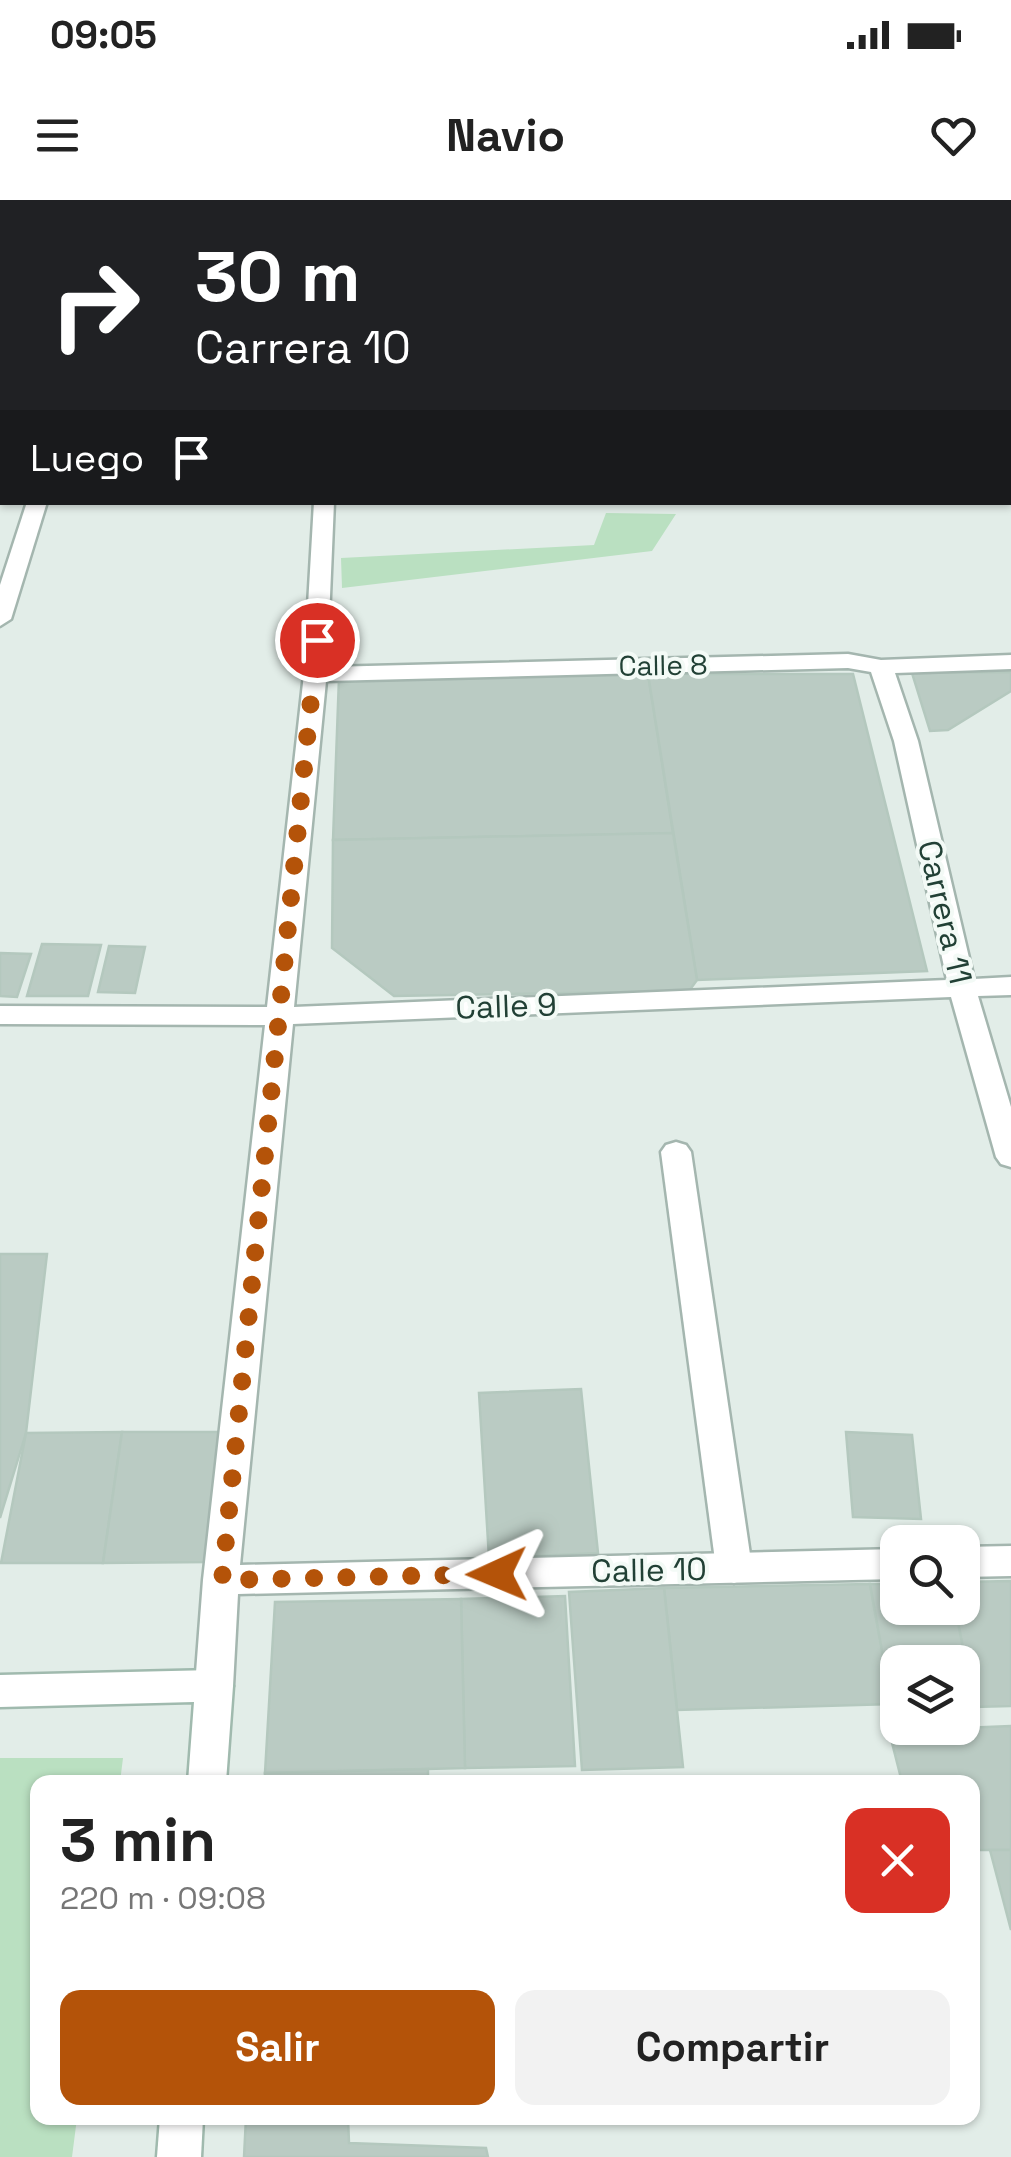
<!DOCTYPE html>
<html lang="es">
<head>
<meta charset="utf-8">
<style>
  body { margin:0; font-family:"Space Grotesk",sans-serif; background:#f2f2f2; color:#222; height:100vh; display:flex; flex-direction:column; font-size:38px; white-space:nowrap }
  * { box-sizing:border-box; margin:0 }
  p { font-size:32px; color:#767676 }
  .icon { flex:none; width:55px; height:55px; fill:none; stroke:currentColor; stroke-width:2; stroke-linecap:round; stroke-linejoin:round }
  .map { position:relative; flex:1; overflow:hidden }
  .drawer { position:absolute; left:30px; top:1575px; width:950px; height:350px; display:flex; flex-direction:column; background:#fff; border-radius:20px; box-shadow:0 2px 8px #0004 }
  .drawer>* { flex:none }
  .hud { position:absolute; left:0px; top:0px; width:1012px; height:305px; box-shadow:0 2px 8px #0004; background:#202124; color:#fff; overflow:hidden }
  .controls { position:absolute; left:880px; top:1325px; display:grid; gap:20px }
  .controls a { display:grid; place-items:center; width:100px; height:100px; border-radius:20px; background:#fff; box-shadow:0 2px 8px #0004; font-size:50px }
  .pin { position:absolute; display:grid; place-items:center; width:85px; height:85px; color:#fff; margin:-42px; border:5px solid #fff; border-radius:50%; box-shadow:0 2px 10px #0007 }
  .me { position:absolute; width:110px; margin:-55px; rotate:269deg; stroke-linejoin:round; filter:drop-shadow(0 0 8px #0008) }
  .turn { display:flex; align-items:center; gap:35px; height:210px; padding:0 30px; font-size:45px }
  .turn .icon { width:130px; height:130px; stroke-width:2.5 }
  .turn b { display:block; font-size:70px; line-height:85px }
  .then { display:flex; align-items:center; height:95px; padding:0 30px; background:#0003; gap:20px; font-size:38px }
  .round { display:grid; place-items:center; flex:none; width:105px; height:105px; border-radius:20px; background:#f2f2f2 }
  .summary { display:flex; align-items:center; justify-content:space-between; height:170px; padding:0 30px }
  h1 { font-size:60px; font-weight:600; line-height:75px }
  .button { display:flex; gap:20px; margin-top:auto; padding:20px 30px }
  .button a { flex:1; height:115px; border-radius:20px; background:#b45309; color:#fff; font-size:40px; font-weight:600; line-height:115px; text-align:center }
  .button a+a { background:#f2f2f2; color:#222 }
  .status { display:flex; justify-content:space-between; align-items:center; height:70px; padding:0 50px; background:#fff; direction:ltr }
  .status svg { height:28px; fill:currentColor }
  header { display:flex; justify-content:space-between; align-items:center; height:130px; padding:0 30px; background:#fff; font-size:45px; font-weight:600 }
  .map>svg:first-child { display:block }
</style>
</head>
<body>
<div class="status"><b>09:05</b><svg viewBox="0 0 49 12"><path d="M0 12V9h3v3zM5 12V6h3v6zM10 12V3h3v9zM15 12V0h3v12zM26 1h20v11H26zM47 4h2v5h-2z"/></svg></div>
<header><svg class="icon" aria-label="menu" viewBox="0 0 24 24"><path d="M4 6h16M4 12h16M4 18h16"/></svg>Navio<svg class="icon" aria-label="heart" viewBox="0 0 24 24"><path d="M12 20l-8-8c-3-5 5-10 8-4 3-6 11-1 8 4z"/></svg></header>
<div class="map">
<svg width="1011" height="1957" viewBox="0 0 1011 1957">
  <rect width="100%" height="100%" fill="#e2ede8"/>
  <!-- green -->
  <g fill="#bae0c1">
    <path d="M606,313L676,314L652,351L342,388L341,358L594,345Z"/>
    <path d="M0,1558H123L120,1582H38V1918H77L72,1957H0Z"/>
  </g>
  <!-- building -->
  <g fill="#bacbc3" stroke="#b4c8be" stroke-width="2.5">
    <path d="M1011,472V491L948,530L930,531L912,473Z"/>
    <path d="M648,474L673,633L333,640L339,478Z"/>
    <path d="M648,474H853L927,771L697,780Z"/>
    <path d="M673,633L697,780L689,791L394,796L332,748L333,640Z"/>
    <path d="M42,744L101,745L88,796H27Z"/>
    <path d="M109,746L145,747L135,793L98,792Z"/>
    <path d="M0,753L31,754L17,797L0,796Z"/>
    <path d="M0,1054H47L26,1233L0,1318Z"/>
    <path d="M581,1189L598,1353L489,1358L479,1193Z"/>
    <path d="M122,1232L103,1363H1L26,1233Z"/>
    <path d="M122,1232H223L209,1362L103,1363Z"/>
    <path d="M846,1232L912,1235L921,1319L853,1317Z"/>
    <path d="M1011,1381V1506L974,1507L955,1408H962V1382Z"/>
    <path d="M870,1384L892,1504L677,1510L664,1388Z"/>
    <path d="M870,1384H898V1408H955L978,1522H962V1462H898L895,1524Z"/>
    <path d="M664,1388L683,1567L582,1570L569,1392Z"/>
    <path d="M565,1396L575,1566L465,1568L461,1399Z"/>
    <path d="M461,1399L465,1568L265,1573L275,1402Z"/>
    <path d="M1011,1526V1650H972V1582H902L889,1531Z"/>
    <path d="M428,1569V1582H265V1573Z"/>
    <path d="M990,1650H1011V1730Z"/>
    <path d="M246,1918H348L349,1943L486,1948L488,1957H244Z"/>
  </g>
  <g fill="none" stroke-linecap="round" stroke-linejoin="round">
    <defs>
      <path id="lane" d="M676,942L686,945L691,952L752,1368L747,1378L734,1383L721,1378L716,1368L661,952L666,945Z"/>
      <g id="street">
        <rect x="213" y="0" width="16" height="2"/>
        <rect x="342" y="0" width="16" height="2"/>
        <path d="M538,0L539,2L515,1L516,0Z"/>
        <path d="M748,0H764L765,2H749Z"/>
        <path d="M912,0H946L947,2H914Z"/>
        <rect x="1010" y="7" width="1" height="10"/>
        <rect x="0" y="60" width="2" height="10"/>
        <rect x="1010" y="123" width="1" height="11"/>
        <rect x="0" y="234" width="2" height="12"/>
        <path d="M27,302H47L11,419L0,426V385Z"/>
        <path d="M314,302H334L327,467L848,454L881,460L1011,455V469L895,473L918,541L974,779L1011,777V795L978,796L1011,907V967L1001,964L996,957L951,797L293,824L240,1365L898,1349V1379L238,1394L233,1486L227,1497L214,1502L201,1497L195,1486L203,1380L265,825L0,824V806L267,807L304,474ZM848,468L871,472L894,541L947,780L294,807L326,481Z"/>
        <path d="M1011,1346V1376L962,1377V1347Z"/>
      </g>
      <g id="secondary">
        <path d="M214,1470L227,1475L233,1486L226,1582H188L194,1502L0,1507V1475Z"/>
        <path d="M160,1918H203L201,1957H157Z"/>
      </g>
    </defs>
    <!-- lane casing -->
    <use href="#lane" stroke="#a4b6af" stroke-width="5"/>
    <!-- street casing -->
    <use href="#street" stroke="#a4b6af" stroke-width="5"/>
    <!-- secondary casing -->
    <use href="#secondary" stroke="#a0baae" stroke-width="5"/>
    <!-- lane -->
    <use href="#lane" fill="#fff" fill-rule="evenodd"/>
    <!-- street -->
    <use href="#street" fill="#fff" fill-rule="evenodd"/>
    <!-- secondary -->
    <use href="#secondary" fill="#fff" fill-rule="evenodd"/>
  </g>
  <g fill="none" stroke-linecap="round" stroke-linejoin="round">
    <!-- route -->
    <path stroke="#b45309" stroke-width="18" stroke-dasharray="0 32.4" d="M317,440L222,1380L497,1374"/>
  </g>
  <g text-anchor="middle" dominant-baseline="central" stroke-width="8" stroke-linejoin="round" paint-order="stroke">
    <!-- far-street labels -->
    <g font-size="28" fill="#214035" stroke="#f3faf6">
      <text transform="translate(663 465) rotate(-1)">Calle 8</text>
    </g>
    <!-- street labels -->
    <g font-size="32" fill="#214035" stroke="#f3faf6">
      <text transform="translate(945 712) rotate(77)">Carrera 11</text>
      <text transform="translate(506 806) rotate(-2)">Calle 9</text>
      <text transform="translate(649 1370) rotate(-1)">Calle 10</text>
    </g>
  </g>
</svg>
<div class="controls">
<a><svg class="icon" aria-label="search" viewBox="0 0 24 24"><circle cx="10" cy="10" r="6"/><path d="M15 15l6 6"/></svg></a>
<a><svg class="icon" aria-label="layers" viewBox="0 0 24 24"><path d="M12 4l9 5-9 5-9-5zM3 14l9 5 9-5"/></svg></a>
</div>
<div class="pin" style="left:317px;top:440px;background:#d93025"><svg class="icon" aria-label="arrive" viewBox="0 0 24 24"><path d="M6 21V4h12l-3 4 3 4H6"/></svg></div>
<svg class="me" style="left:497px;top:1374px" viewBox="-20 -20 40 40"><path d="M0-17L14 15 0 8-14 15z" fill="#b45309" stroke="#fff" stroke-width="4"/></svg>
<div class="hud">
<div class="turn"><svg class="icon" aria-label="right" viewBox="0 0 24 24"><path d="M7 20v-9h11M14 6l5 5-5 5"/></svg><div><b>30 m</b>Carrera 10</div></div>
<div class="then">Luego<svg class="icon" aria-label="arrive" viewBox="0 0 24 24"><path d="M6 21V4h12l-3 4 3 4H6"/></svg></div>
</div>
<section class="drawer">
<div class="summary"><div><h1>3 min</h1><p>220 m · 09:08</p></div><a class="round" style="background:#d93025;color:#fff"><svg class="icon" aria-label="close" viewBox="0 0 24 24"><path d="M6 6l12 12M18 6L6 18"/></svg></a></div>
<div class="button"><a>Salir</a><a>Compartir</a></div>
</section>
</div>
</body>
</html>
